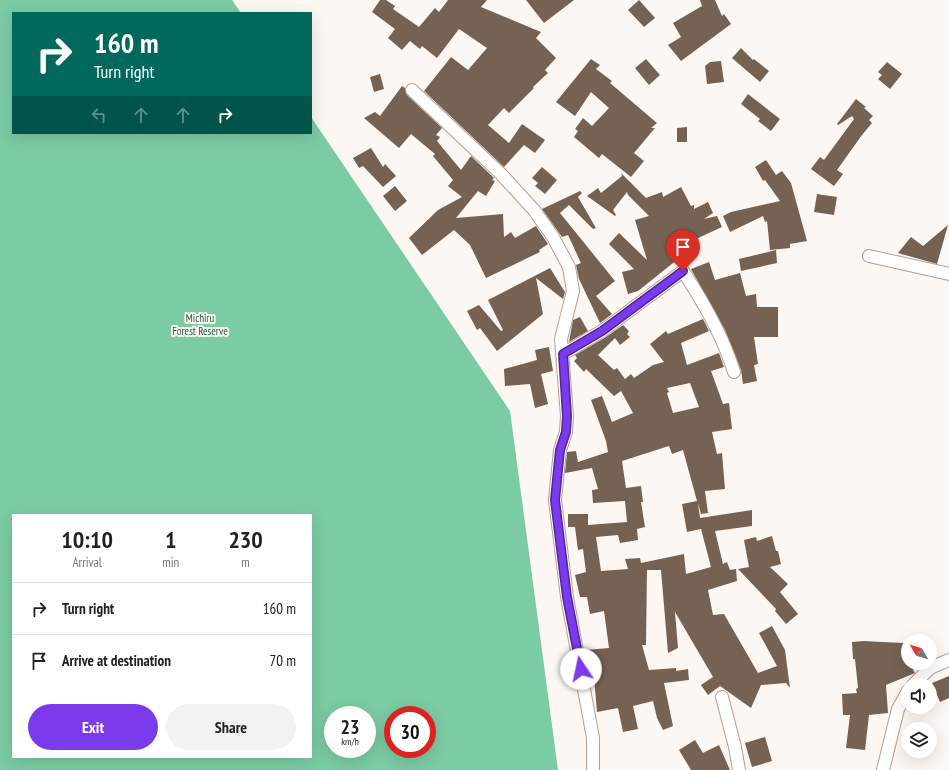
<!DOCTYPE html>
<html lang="en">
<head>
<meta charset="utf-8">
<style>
  body { margin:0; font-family:"PT Sans Narrow",sans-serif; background:#f2f2f2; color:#222; height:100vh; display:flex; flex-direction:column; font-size:15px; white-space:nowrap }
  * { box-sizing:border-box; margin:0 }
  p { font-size:13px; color:#767676 }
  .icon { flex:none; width:22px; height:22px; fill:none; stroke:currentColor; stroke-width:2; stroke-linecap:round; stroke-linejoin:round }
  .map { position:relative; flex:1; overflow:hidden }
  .sheet { position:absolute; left:12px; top:514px; width:300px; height:244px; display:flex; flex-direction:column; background:#fff; border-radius:0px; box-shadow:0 4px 16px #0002 }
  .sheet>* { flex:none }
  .guide { position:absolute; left:12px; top:12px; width:300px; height:122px; border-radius:0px; box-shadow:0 4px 16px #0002; background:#00695c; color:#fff; overflow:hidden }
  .needle { width:26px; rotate:308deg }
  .fabs { position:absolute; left:901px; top:634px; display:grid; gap:8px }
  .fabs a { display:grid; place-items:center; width:36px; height:36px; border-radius:50%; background:#fff; box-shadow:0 4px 16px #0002; font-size:20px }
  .speed { position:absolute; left:324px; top:706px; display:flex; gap:8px; font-size:20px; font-weight:700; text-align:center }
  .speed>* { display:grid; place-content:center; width:52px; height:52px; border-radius:50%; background:#fff; box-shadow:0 4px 16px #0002; line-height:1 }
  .speed small { font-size:10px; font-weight:400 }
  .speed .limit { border:6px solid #d22; background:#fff; color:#111 }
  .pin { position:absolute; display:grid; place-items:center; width:34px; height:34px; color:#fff; margin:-41px -17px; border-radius:50% 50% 50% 0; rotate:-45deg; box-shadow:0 0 4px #0007 }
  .pin .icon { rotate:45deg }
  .me { position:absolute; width:44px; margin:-22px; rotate:349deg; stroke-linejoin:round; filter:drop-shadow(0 0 3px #0008) }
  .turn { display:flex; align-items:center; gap:14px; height:84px; padding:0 16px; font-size:18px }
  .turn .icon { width:52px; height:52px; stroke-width:2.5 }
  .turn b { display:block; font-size:28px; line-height:34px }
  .lanes { display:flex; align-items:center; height:38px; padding:0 16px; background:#0003; justify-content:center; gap:20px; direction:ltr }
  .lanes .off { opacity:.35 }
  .eta { display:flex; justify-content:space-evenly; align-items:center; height:68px; text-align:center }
  .eta b { font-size:24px; font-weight:700; line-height:28px }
  .cta { display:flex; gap:8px; margin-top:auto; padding:8px 16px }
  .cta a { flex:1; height:46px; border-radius:24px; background:#7c3aed; color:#fff; font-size:16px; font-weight:700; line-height:46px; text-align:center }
  .cta a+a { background:#f2f2f2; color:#222 }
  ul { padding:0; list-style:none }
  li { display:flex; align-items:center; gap:12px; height:52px; padding:0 16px; border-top:1px solid #e0e0e0 }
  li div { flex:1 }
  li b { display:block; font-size:15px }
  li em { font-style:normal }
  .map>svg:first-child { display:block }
</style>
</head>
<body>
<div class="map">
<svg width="949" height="770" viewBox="0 0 949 770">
  <rect width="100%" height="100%" fill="#fcf7f3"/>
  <!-- forest -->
  <path fill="#7bcba4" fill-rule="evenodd" d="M0,0H232L241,13H13V133H311V117L510,411L558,770H0ZM13,515H311V757H13ZM333,715H367V749H333ZM393,715H427V749H393Z"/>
  <!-- building -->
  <g fill="#766253" fill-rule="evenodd">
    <path d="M380,0H386L395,6L393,9L419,27L435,8L439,12L448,0H487L481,7L541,32L536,38L556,58L545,70L548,73L533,87L534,88L509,113L504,108L488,125L509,143L522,124L545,140L535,153L524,145L504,167L424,91L451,57L468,70L487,48L459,29L437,58L422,46L420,49L410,41L402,50L388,38L395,29L372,12Z"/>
    <path d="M526,0H574L544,23Z"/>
    <path d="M639,0L655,18L644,27L628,10Z"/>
    <path d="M700,0H715L722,16L724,14L731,24L681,61L668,45L681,37L673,23L702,6Z"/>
    <path d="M741,48L753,60L754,59L769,71L760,82L732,58Z"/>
    <path d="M591,59L600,65L596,69L612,81L610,83L657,123L651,128H655L634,153L644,161L631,177L602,154L599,158L574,137L578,131L575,129L583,118L592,126L609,108L591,92L575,116L556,102Z"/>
    <path d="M646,59L660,75L649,85L635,68Z"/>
    <path d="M721,61L724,82L707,84L705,66L710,62Z"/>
    <path d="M887,62L902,74L890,89L878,79L882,75L878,72Z"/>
    <path d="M380,74L384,89L374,92L370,77Z"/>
    <path d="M402,86L405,88L407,95L442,128L436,135L440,137L437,141L461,170L471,156L494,178L492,180L495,181L486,196L478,191L456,218L503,214L504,237L511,232L515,238L536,226L548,244L539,250L540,252L486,278L470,245L454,230L422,255L409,238L438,210L462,197L448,186L453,180L433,156L435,154L411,134L399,148L364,118L375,112L380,116Z"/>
    <path d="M748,94L780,119L771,131L758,121L760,119L741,104Z"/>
    <path d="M856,99L866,107L864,108L873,116L869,120L872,123L862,135L837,170L843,174L834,186L811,169L820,157L824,160L854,119L852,116L838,125L837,124Z"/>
    <path d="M687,127V142H677V128Z"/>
    <path d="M371,148L383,167L385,164L396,176L383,187L363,166L359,168L353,158Z"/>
    <path d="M766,160L776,175L782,171L791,183L807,241L790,244V248L770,250L767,221L765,222L763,216L730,232L723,216L731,212L780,201L765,180L763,181L755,167Z"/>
    <path d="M542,167L557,180L545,194L535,186L538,183L532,178Z"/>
    <path d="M621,173L646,198L662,192L663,197L681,187L691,206L694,205V209L708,202L713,213L704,219L717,216L722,227L683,245L688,251L638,291L628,294L622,272L634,269L609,244L619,233L647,260L635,220L649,216L628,195L627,192L613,210L616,215L615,216L587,196L598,188L601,193L622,176Z"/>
    <path d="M395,186L407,201L395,211L383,196Z"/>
    <path d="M580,191L582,193L578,197L596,228L593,229L569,205L560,213L615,281L596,296L612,314L600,323L579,279L576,265L581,263L568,235L562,237L542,209Z"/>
    <path d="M817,194L837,197L834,215L814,212Z"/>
    <path d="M948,225L937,264L898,253L911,237L923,246Z"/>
    <path d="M776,250L777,263L741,271L739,259Z"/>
    <path d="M709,262L715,280L740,273L746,296L756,294L757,307H778V337H754L758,364L754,365L757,381L743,384L741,370L725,330L691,269Z"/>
    <path d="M550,268L565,292L563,299L536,278L543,314L497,351L480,328L477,330L467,311L479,305L501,331L503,330L488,300Z"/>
    <path d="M580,317L588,331L569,342L573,320Z"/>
    <path d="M703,319L709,331L681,343L687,365L719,353L724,367L711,371L723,404L729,403L732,429L712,432L717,454L722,453L725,489L705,491L708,513L701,514L698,503L700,518L752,510V526L715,531L723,564L727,562L730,570L736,569L737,581L708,590L713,615L724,614L758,673L777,666L759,633L772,626L785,650L790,688L786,683L761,685L751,708L720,686L708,695L701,685L713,677L675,612L678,648L668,653L661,570H647L646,645H642L649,670L676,668V671L688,669L689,680L664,683L673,726L663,730L657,718L653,701L633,706L638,729L623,732L618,708L597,712L593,666L588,667L586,650L609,648L604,611L590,614L587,597H580L575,575L586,572L583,549L578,550L575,527H568V514H588V525L627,522L625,501L593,503L592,490L598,489L592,468L565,473L567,452L576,451L578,462L608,452L606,441L591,400L602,396L612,422L633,413L621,391L614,396L586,369L584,372L574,361L577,358L575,355L606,337L623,325L629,331L627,334L630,337L620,345L615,338L598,355L614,370L617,368L625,379L631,374L634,378L653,365L664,362L650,344L666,331L668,334ZM690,383L699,407L673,413L667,393L669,392L667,388ZM669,446L672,454L683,450L697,501L682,504L687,532L701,529L711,567L686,574L684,554L641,563L640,558L625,559L628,569L601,571L596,537L618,535L620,543L638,540L637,529L645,527L641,502H643L641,486L626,488L622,461Z"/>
    <path d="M549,347L553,371L541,374L548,404L535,408L530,384L505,386L504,369L537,360L535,350Z"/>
    <path d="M772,536L776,551H778L781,564L770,567L788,584L780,592L798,614L786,624L775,611L776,609L738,569L749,567L744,540L756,537L757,541Z"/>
    <path d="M864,641L903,643L908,647V663H919L913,670L915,673L886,685L888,713L869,715L865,750L846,748L850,715H843L842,694L857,693L856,689L858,688L855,659H853L852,642Z"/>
    <path d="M949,676V698L940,702L932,683Z"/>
    <path d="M765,737L772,761L752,767L745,743Z"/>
    <path d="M695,740L703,753L719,745L730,770H691L679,750Z"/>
  </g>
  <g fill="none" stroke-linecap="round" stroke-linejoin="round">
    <defs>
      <g id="street">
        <path d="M412,90L501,174L534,210L553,237L569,267L573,291L561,339L567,416L566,432L560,450L555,500L567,597L593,738V770"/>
        <path d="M869,256L949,274"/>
        <path d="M563,354L602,331L683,271C704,303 723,336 734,372"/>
        <path d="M913,685L930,668L949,660"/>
        <path d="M722,697L735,747L739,770"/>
        <path d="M883,770L898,709L908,691"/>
      </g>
    </defs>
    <!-- street casing -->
    <use href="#street" stroke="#b59f8f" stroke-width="14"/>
    <!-- street -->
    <use href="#street" stroke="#fff" stroke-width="12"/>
  </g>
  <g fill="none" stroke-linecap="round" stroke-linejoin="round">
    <defs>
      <path id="route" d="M581,669L567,597L555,500L560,450L566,432L567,416L563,354L602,331L683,271"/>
    </defs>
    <!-- route casing -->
    <use href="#route" stroke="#51269a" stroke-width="10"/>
    <!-- route -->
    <use href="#route" stroke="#7c3aed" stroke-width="7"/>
  </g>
  <g text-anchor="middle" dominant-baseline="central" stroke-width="4" stroke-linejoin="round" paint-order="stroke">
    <!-- park labels -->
    <g font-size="11" fill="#215d43" stroke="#fcf7f3">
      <text x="200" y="318">Michiru<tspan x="200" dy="13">Forest Reserve</tspan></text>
    </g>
  </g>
</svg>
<div class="fabs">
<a><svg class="needle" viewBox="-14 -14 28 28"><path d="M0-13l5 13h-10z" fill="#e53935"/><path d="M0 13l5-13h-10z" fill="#767676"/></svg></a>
<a><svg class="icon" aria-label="sound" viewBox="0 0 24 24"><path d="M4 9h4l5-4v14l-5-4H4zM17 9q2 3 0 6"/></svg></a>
<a><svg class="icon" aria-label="layers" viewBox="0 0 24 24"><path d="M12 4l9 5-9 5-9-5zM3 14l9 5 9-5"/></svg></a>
</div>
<div class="speed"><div>23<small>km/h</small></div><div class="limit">30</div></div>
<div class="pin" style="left:683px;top:271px;background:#d93025"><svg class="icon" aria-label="arrive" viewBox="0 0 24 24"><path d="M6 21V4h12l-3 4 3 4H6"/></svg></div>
<svg class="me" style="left:581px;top:669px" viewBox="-20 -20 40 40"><circle r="19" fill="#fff"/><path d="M0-13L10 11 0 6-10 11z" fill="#7c3aed"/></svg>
<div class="guide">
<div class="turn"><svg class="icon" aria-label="right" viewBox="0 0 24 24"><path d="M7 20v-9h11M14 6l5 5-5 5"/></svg><div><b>160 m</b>Turn right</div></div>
<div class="lanes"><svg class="icon off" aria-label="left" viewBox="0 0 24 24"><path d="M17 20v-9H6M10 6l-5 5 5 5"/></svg><svg class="icon off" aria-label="ahead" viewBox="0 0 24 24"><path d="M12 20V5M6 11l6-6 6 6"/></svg><svg class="icon off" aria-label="ahead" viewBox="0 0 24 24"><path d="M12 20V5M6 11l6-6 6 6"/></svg><svg class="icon" aria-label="right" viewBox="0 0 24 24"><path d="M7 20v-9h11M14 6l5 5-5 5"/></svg></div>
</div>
<section class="sheet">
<div class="eta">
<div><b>10:10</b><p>Arrival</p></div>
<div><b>1</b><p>min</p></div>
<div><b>230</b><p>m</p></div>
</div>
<ul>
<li><svg class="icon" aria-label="right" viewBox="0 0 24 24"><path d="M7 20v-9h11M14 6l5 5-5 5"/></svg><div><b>Turn right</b></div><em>160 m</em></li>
<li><svg class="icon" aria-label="arrive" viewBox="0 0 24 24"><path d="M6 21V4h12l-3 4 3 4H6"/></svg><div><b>Arrive at destination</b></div><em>70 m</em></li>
</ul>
<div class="cta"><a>Exit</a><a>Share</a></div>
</section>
</div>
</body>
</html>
